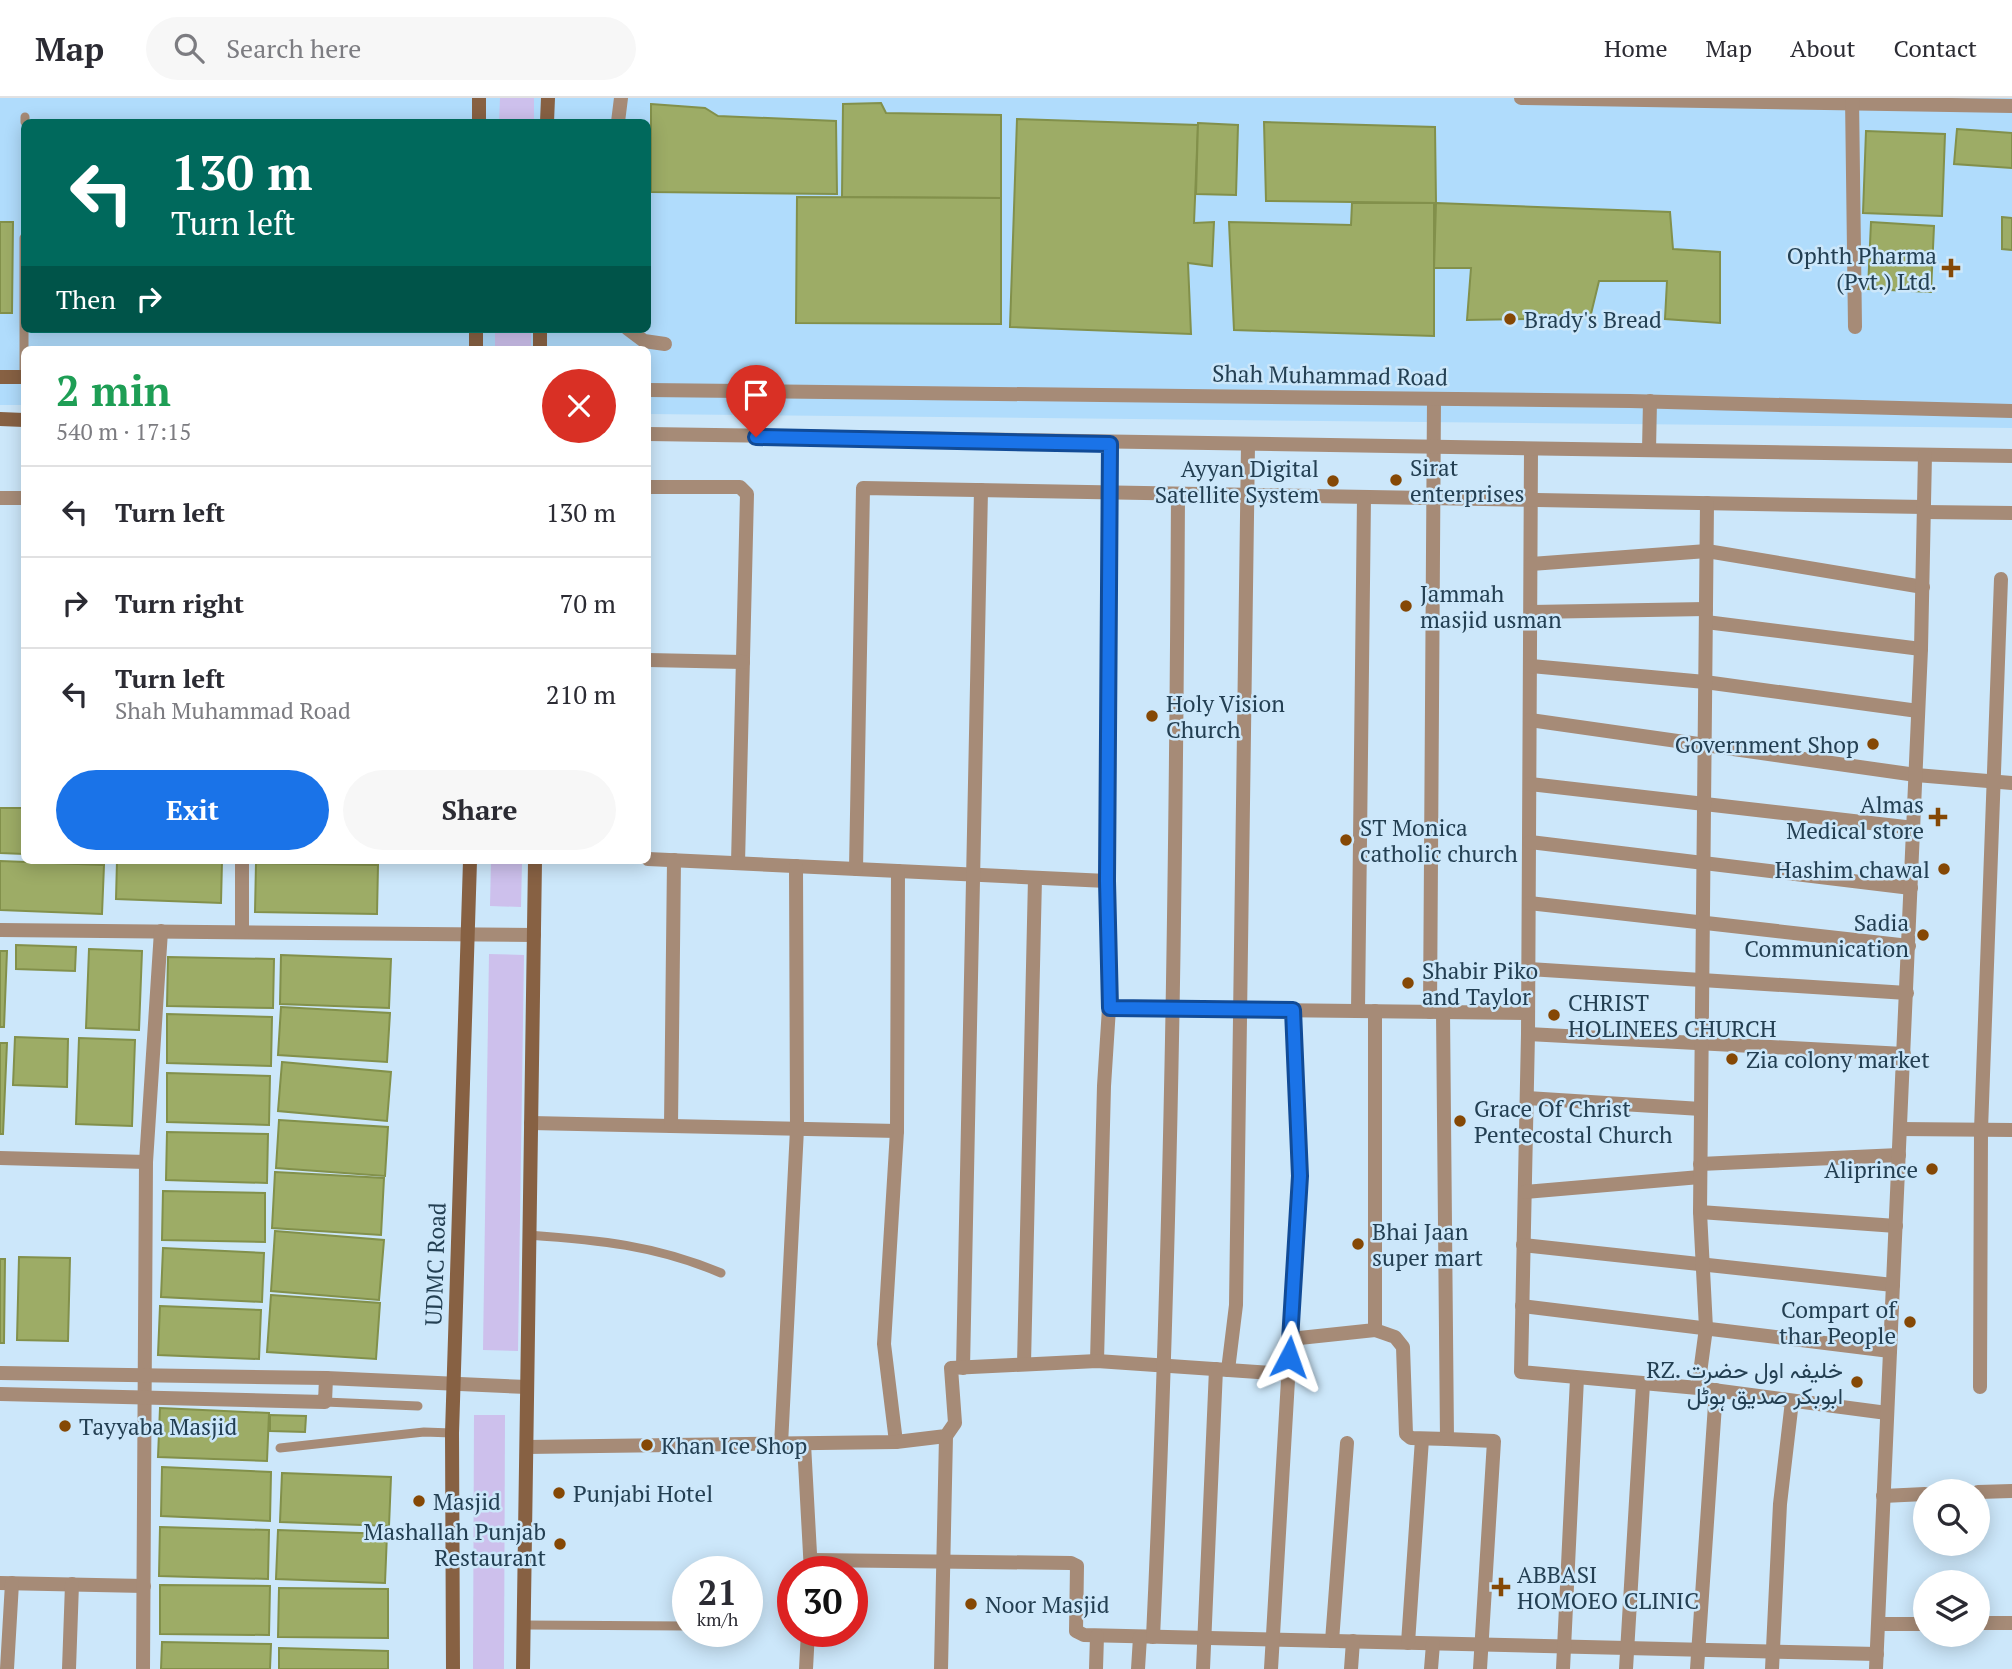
<!DOCTYPE html>
<html lang="en">
<head>
<meta charset="utf-8">
<style>
  body { margin:0; font-family:"PT Serif",Vazirmatn,serif; background:#f7f7f7; color:#2b2b33; height:100vh; display:flex; flex-direction:column; font-size:26px; white-space:nowrap }
  * { box-sizing:border-box; margin:0 }
  p { font-size:23px; color:#7c7c81 }
  .icon { flex:none; width:38px; height:38px; fill:none; stroke:currentColor; stroke-width:2; stroke-linecap:round; stroke-linejoin:round }
  .map { position:relative; flex:1; overflow:hidden }
  .side { position:absolute; left:21px; top:248px; width:630px; height:518px; display:flex; flex-direction:column; background:#fff; border-radius:10px; box-shadow:0 4px 18px #0003 }
  .side>* { flex:none }
  .guide { position:absolute; left:21px; top:21px; width:630px; height:214px; border-radius:10px; box-shadow:0 4px 18px #0003; background:#00695c; color:#fff; overflow:hidden }
  .buttons { position:absolute; left:1913px; top:1381px; display:grid; gap:14px }
  .buttons a { display:grid; place-items:center; width:77px; height:77px; border-radius:50%; background:#fff; box-shadow:0 4px 18px #0003; font-size:35px }
  .speed { position:absolute; left:672px; top:1458px; display:flex; gap:14px; font-size:35px; font-weight:700; text-align:center }
  .speed>* { display:grid; place-content:center; width:91px; height:91px; border-radius:50%; background:#fff; box-shadow:0 4px 18px #0003; line-height:1 }
  .speed small { font-size:18px; font-weight:400 }
  .speed .limit { border:10px solid #d22; background:#fff; color:#111 }
  .pin { position:absolute; display:grid; place-items:center; width:60px; height:60px; color:#fff; margin:-72px -30px; border-radius:50% 50% 50% 0; rotate:-45deg; box-shadow:0 0 7px #0007 }
  .pin .icon { rotate:45deg }
  .me { position:absolute; width:77px; margin:-38px; rotate:4deg; stroke-linejoin:round; filter:drop-shadow(0 0 5px #0008) }
  .turn { display:flex; align-items:center; gap:24px; height:147px; padding:0 35px; font-size:32px }
  .turn .icon { width:91px; height:91px; stroke-width:2.5 }
  .turn b { display:block; font-size:49px; line-height:60px }
  .then { display:flex; align-items:center; height:66px; padding:0 35px; background:#0003; gap:14px; font-size:26px }
  .round { display:grid; place-items:center; flex:none; width:74px; height:74px; border-radius:37px; background:#f7f7f7 }
  .head { display:flex; align-items:center; justify-content:space-between; height:119px; padding:0 35px }
  h1 { font-size:42px; font-weight:700; line-height:52px; color:#1e9e55 }
  .action { display:flex; gap:14px; margin-top:auto; padding:14px 35px }
  .action a { flex:1; height:80px; border-radius:42px; background:#1a73e8; color:#fff; font-size:28px; font-weight:700; line-height:80px; text-align:center }
  .action a+a { background:#f7f7f7; color:#2b2b33 }
  ul { padding:0; list-style:none }
  li { display:flex; align-items:center; gap:21px; height:91px; padding:0 35px; border-top:2px solid #e1e1e2 }
  li div { flex:1 }
  li b { display:block; font-size:26px }
  li em { font-style:normal }
  header { display:flex; align-items:center; gap:42px; box-sizing:border-box; height:98px; padding:0 35px; background:#fff; border-bottom:2px solid #e1e1e2 }
  header strong { font-size:33px }
  nav { display:flex; gap:38px; margin-inline-start:auto; font-size:24px }
  .search { width:490px; height:63px; background:#f7f7f7; display:flex; align-items:center; gap:18px; box-sizing:border-box; padding:0 24px; border-radius:38px; color:#7c7c81; font-size:26px }
  .map>svg:first-child { display:block }
</style>
</head>
<body>
<header>
<strong>Map</strong>
<div class="search"><svg class="icon" aria-label="search" viewBox="0 0 24 24"><circle cx="10" cy="10" r="6"/><path d="M15 15l6 6"/></svg>Search here</div>
<nav><a>Home</a><a>Map</a><a>About</a><a>Contact</a></nav>
</header>
<div class="map">
<svg width="2012" height="1571" viewBox="0 0 2012 1571">
  <rect width="100%" height="100%" fill="#cce7fa"/>
  <!-- built -->
  <path fill="#b0dcfc" fill-rule="evenodd" d="M0,0H2012V330L648,316V252H24V307H0ZM24,24H648V231H24Z"/>
  <!-- green -->
  <g fill="#cdc0ec">
    <path d="M500,0H534V24H499Z"/>
    <rect x="495" y="231" width="36" height="21"/>
    <path d="M491,763H522L521,809L490,808Z"/>
    <path d="M489,856L524,857L518,1253L483,1252Z"/>
    <path d="M474,1317H505L504,1571H473Z"/>
  </g>
  <!-- building -->
  <g fill="#9dac66" stroke="#82904b" stroke-width="2">
    <path d="M881,5L886,15L1001,17V100L842,99L843,6Z"/>
    <path d="M651,6L705,10L718,18L836,23L837,96L651,94Z"/>
    <path d="M1017,21L1198,27L1194,125L1214,124L1212,168L1188,165L1191,236L1010,229Z"/>
    <path d="M1264,24L1435,29L1436,105L1266,103Z"/>
    <path d="M1198,25L1238,27L1236,97L1196,96Z"/>
    <path d="M1957,31L2012,35V70L1954,66Z"/>
    <path d="M1866,33L1945,36L1942,118L1863,115Z"/>
    <path d="M797,99L1001,100V226L796,225Z"/>
    <path d="M1352,105H1434V238L1234,232L1229,124L1351,127Z"/>
    <path d="M1436,105L1670,114L1673,151L1720,154V225L1665,221L1667,183H1599L1590,220L1467,222L1471,170H1434Z"/>
    <path d="M2002,119L2012,120V152L2002,151Z"/>
    <path d="M0,124H13L12,215H0Z"/>
    <path d="M1871,124L1934,128L1931,194L1868,191Z"/>
    <path d="M0,710H24V756L0,755Z"/>
    <path d="M0,763L104,767L102,816L0,812Z"/>
    <path d="M117,763H222L221,805L116,801Z"/>
    <path d="M256,765L378,767L377,816L255,814Z"/>
    <path d="M16,847L76,849L75,873L16,871Z"/>
    <path d="M89,851L142,853L139,932L86,930Z"/>
    <path d="M0,853H7L4,929H0Z"/>
    <path d="M281,857L391,861L389,910L280,906Z"/>
    <path d="M168,859L274,861L273,910L167,908Z"/>
    <path d="M281,909L390,915L387,964L278,957Z"/>
    <path d="M167,916L272,919L271,968L167,965Z"/>
    <path d="M15,939L68,941L67,989L13,987Z"/>
    <path d="M79,940L135,942L132,1028L76,1026Z"/>
    <path d="M0,945H7L3,1036H0Z"/>
    <path d="M282,964L391,974L387,1023L278,1013Z"/>
    <path d="M167,975L270,978L269,1027L167,1024Z"/>
    <path d="M279,1022L388,1029L385,1078L276,1070Z"/>
    <path d="M167,1034L268,1036L267,1085L166,1082Z"/>
    <path d="M275,1074L384,1080L381,1137L272,1130Z"/>
    <path d="M163,1093L265,1095V1144L162,1142Z"/>
    <path d="M275,1133L384,1142L379,1202L271,1193Z"/>
    <path d="M163,1150L264,1155L262,1204L161,1199Z"/>
    <path d="M19,1159L70,1160L68,1243L17,1242Z"/>
    <path d="M0,1161H5L4,1245H0Z"/>
    <path d="M271,1197L380,1205L376,1261L267,1254Z"/>
    <path d="M160,1208L261,1212L259,1261L158,1257Z"/>
    <path d="M160,1310L269,1315L267,1363L158,1359Z"/>
    <path d="M270,1317L306,1318L305,1334L270,1333Z"/>
    <path d="M162,1369L271,1374L270,1423L161,1418Z"/>
    <path d="M282,1375L391,1379L389,1428L280,1424Z"/>
    <path d="M160,1429L269,1432L268,1481L159,1478Z"/>
    <path d="M278,1432L387,1436L385,1485L276,1481Z"/>
    <path d="M160,1487L270,1488L269,1537L160,1536Z"/>
    <path d="M279,1490L388,1491V1540L278,1539Z"/>
    <path d="M162,1544L271,1546L270,1571H161Z"/>
    <path d="M279,1550L388,1553V1571H279Z"/>
  </g>
  <g fill="none" stroke-linecap="round" stroke-linejoin="round">
    <!-- service -->
    <g stroke="#a68b77" stroke-width="9">
      <path d="M25,24V19"/>
      <path d="M24,279V140"/>
      <path d="M528,1137C598,1142 655,1147 721,1175"/>
      <path d="M325,1304L418,1308"/>
      <path d="M280,1350L424,1334L452,1335"/>
      <path d="M524,1527L688,1528"/>
    </g>
    <!-- minor -->
    <g stroke="#a68b77" stroke-width="14">
      <path d="M1521,0L2012,8"/>
      <path d="M1852,0L1855,229"/>
      <path d="M618,24L621,0"/>
      <path d="M628,231L644,243L665,246"/>
      <path d="M1531,351L1528,936L1521,1274L1698,1290L1887,1315"/>
      <path d="M648,389H740L747,396L738,765"/>
      <path d="M0,400H24"/>
      <path d="M1924,414L2012,415"/>
      <path d="M1531,466L1707,453L1923,489"/>
      <path d="M1531,514L1706,511"/>
      <path d="M1706,524L1921,551"/>
      <path d="M648,562L743,564"/>
      <path d="M1531,568L1705,584L1918,613"/>
      <path d="M1530,622L1916,677L2012,685"/>
      <path d="M1530,686L1914,730"/>
      <path d="M1530,744L1911,790"/>
      <path d="M648,761L1107,783"/>
      <path d="M856,771L863,390L1924,409"/>
      <path d="M1529,805L1909,848"/>
      <path d="M0,832L534,837"/>
      <path d="M242,834V763"/>
      <path d="M1529,871L1907,895"/>
      <path d="M1109,910L1528,915"/>
      <path d="M1358,913L1364,399"/>
      <path d="M1430,914L1434,301"/>
      <path d="M1528,936L1904,956"/>
      <path d="M1527,1000L1701,1011"/>
      <path d="M531,1025L897,1033"/>
      <path d="M671,1028L674,762"/>
      <path d="M1900,1031L2012,1032"/>
      <path d="M0,1060L146,1064"/>
      <path d="M1700,1066L1899,1057"/>
      <path d="M1525,1094L1700,1079"/>
      <path d="M1700,1114L1896,1128"/>
      <path d="M1523,1147L1893,1187"/>
      <path d="M1522,1208L1890,1253"/>
      <path d="M1375,1232L1395,1239L1403,1249L1406,1336L1411,1340L1447,1341L1443,914"/>
      <path d="M1290,1241L1375,1232V913"/>
      <path d="M1097,1263L1104,988L1109,910L1107,783L1110,346"/>
      <path d="M1024,1266L1035,780"/>
      <path d="M963,1270L981,392"/>
      <path d="M1228,1272L1236,1207L1248,347"/>
      <path d="M1980,1289L1981,1032L2001,481"/>
      <path d="M1698,1290L1706,1230L1700,1114L1707,405"/>
      <path d="M1447,1341L1494,1343L1480,1571"/>
      <path d="M896,1344L884,1246L897,1033L898,773"/>
      <path d="M804,1346L811,1474"/>
      <path d="M781,1347L797,1031L796,768"/>
      <path d="M527,1349L896,1344L946,1338L955,1325L951,1270L1097,1263L1288,1276"/>
      <path d="M1978,1394L2012,1393"/>
      <path d="M1883,1398L1925,1396"/>
      <path d="M812,1462L1071,1465L1077,1468L1076,1533L1084,1537L1877,1556"/>
      <path d="M0,1485L144,1488"/>
      <path d="M1978,1525H2012"/>
      <path d="M1879,1526H1925"/>
      <path d="M1153,1539C1171,1158 1176,777 1178,396"/>
      <path d="M1332,1543L1347,1345"/>
      <path d="M1408,1545L1422,1341"/>
      <path d="M7,1571L12,1485"/>
      <path d="M69,1571L72,1486"/>
      <path d="M143,1571L146,1064L161,833"/>
      <path d="M806,1571L808,1533"/>
      <path d="M941,1571L946,1338"/>
      <path d="M1096,1571L1097,1538"/>
      <path d="M1138,1571L1140,1539"/>
      <path d="M1203,1571L1216,1271"/>
      <path d="M1271,1571L1300,1078L1293,912"/>
      <path d="M1351,1571L1353,1543"/>
      <path d="M1431,1571L1433,1546"/>
      <path d="M1563,1571L1577,1280"/>
      <path d="M1626,1571L1643,1286"/>
      <path d="M1697,1571L1716,1292"/>
      <path d="M1772,1571L1780,1406L1792,1303"/>
    </g>
    <!-- tertiary -->
    <g stroke="#a68b77" stroke-width="14">
      <path d="M648,292L1630,303L2012,313"/>
      <path d="M648,336L2012,358"/>
      <path d="M1649,352L1650,303"/>
      <path d="M0,1275L326,1280L527,1289"/>
      <path d="M0,1296L325,1304L326,1280"/>
      <path d="M1876,1571L1921,551L1925,357"/>
    </g>
    <!-- secondary -->
    <g stroke="#876143" stroke-width="14">
      <path d="M479,24V0"/>
      <path d="M547,24L548,0"/>
      <path d="M476,252V231"/>
      <path d="M540,252V231"/>
      <path d="M0,279H24"/>
      <path d="M0,321L24,322"/>
      <path d="M453,1571L452,1335L470,763"/>
      <path d="M523,1571L535,763"/>
    </g>
  </g>
  <g fill="none" stroke-linecap="round" stroke-linejoin="round">
    <defs>
      <path id="route" d="M756,339L1110,346L1107,783L1110,910L1293,912L1300,1078L1289,1259"/>
    </defs>
    <!-- route casing -->
    <use href="#route" stroke="#114b97" stroke-width="18"/>
    <!-- route -->
    <use href="#route" stroke="#1a73e8" stroke-width="12"/>
  </g>
  <!-- markers -->
  <g fill="#854805" stroke="#cce7fa" stroke-width="2.5">
    <path d="M1947.5 159.5h7v7h7v7h-7v7h-7v-7h-7v-7h7z"/>
    <circle cx="1510" cy="221" r="7"/>
    <circle cx="1396" cy="382" r="7"/>
    <circle cx="1333" cy="383" r="7"/>
    <circle cx="1406" cy="508" r="7"/>
    <circle cx="1152" cy="618" r="7"/>
    <circle cx="1873" cy="646" r="7"/>
    <path d="M1934.5 708.5h7v7h7v7h-7v7h-7v-7h-7v-7h7z"/>
    <circle cx="1346" cy="742" r="7"/>
    <circle cx="1944" cy="771" r="7"/>
    <circle cx="1923" cy="837" r="7"/>
    <circle cx="1408" cy="885" r="7"/>
    <circle cx="1554" cy="917" r="7"/>
    <circle cx="1732" cy="961" r="7"/>
    <circle cx="1460" cy="1023" r="7"/>
    <circle cx="1932" cy="1071" r="7"/>
    <circle cx="1358" cy="1146" r="7"/>
    <circle cx="1910" cy="1224" r="7"/>
    <circle cx="1857" cy="1284" r="7"/>
    <circle cx="65" cy="1328" r="7"/>
    <circle cx="647" cy="1347" r="7"/>
    <circle cx="559" cy="1395" r="7"/>
    <circle cx="419" cy="1403" r="7"/>
    <circle cx="560" cy="1446" r="7"/>
    <path d="M1497.5 1478.5h7v7h7v7h-7v7h-7v-7h-7v-7h7z"/>
    <circle cx="971" cy="1506" r="7"/>
  </g>
  <g text-anchor="middle" dominant-baseline="central" stroke-width="5" stroke-linejoin="round" paint-order="stroke">
    <!-- poi labels -->
    <g font-size="23" fill="#233f52" stroke="#cce7fa" text-anchor="start">
      <text x="1937" y="157" text-anchor="end">Ophth Pharma<tspan x="1937" dy="26">(Pvt.) Ltd.</tspan></text>
      <text x="1524" y="221">Brady's Bread</text>
      <text x="1410" y="369">Sirat<tspan x="1410" dy="26">enterprises</tspan></text>
      <text x="1319" y="370" text-anchor="end">Ayyan Digital<tspan x="1319" dy="26">Satellite System</tspan></text>
      <text x="1420" y="495">Jammah<tspan x="1420" dy="26">masjid usman</tspan></text>
      <text x="1166" y="605">Holy Vision<tspan x="1166" dy="26">Church</tspan></text>
      <text x="1859" y="646" text-anchor="end">Government Shop</text>
      <text x="1924" y="706" text-anchor="end">Almas<tspan x="1924" dy="26">Medical store</tspan></text>
      <text x="1360" y="729">ST Monica<tspan x="1360" dy="26">catholic church</tspan></text>
      <text x="1930" y="771" text-anchor="end">Hashim chawal</text>
      <text x="1909" y="824" text-anchor="end">Sadia<tspan x="1909" dy="26">Communication</tspan></text>
      <text x="1422" y="872">Shabir Piko<tspan x="1422" dy="26">and Taylor</tspan></text>
      <text x="1568" y="904">CHRIST<tspan x="1568" dy="26">HOLINEES CHURCH</tspan></text>
      <text x="1746" y="961">Zia colony market</text>
      <text x="1474" y="1010">Grace Of Christ<tspan x="1474" dy="26">Pentecostal Church</tspan></text>
      <text x="1918" y="1071" text-anchor="end">Aliprince</text>
      <text x="1372" y="1133">Bhai Jaan<tspan x="1372" dy="26">super mart</tspan></text>
      <text x="1896" y="1211" text-anchor="end">Compart of<tspan x="1896" dy="26">thar People</tspan></text>
      <text x="1843" y="1271" text-anchor="end">RZ. خلیفہ اول حضرت<tspan x="1843" dy="26">ابوبکر صدیق ہوٹل</tspan></text>
      <text x="79" y="1328">Tayyaba Masjid</text>
      <text x="661" y="1347">Khan Ice Shop</text>
      <text x="573" y="1395">Punjabi Hotel</text>
      <text x="433" y="1403">Masjid</text>
      <text x="546" y="1433" text-anchor="end">Mashallah Punjab<tspan x="546" dy="26">Restaurant</tspan></text>
      <text x="1517" y="1476">ABBASI<tspan x="1517" dy="26">HOMOEO CLINIC</tspan></text>
      <text x="985" y="1506">Noor Masjid</text>
    </g>
    <!-- street labels -->
    <g font-size="23" fill="#233f52" stroke="#cce7fa">
      <text transform="translate(1330 277) rotate(1)">Shah Muhammad Road</text>
      <text transform="translate(435 1166) rotate(-88)">UDMC Road</text>
    </g>
  </g>
</svg>
<div class="buttons">
<a><svg class="icon" aria-label="search" viewBox="0 0 24 24"><circle cx="10" cy="10" r="6"/><path d="M15 15l6 6"/></svg></a>
<a><svg class="icon" aria-label="layers" viewBox="0 0 24 24"><path d="M12 4l9 5-9 5-9-5zM3 14l9 5 9-5"/></svg></a>
</div>
<div class="speed"><div>21<small>km/h</small></div><div class="limit">30</div></div>
<div class="pin" style="left:756px;top:339px;background:#d93025"><svg class="icon" aria-label="arrive" viewBox="0 0 24 24"><path d="M6 21V4h12l-3 4 3 4H6"/></svg></div>
<svg class="me" style="left:1289px;top:1259px" viewBox="-20 -20 40 40"><path d="M0-17L14 15 0 8-14 15z" fill="#1a73e8" stroke="#fff" stroke-width="4"/></svg>
<div class="guide">
<div class="turn"><svg class="icon" aria-label="left" viewBox="0 0 24 24"><path d="M17 20v-9H6M10 6l-5 5 5 5"/></svg><div><b>130 m</b>Turn left</div></div>
<div class="then">Then<svg class="icon" aria-label="right" viewBox="0 0 24 24"><path d="M7 20v-9h11M14 6l5 5-5 5"/></svg></div>
</div>
<section class="side">
<div class="head"><div><h1>2 min</h1><p>540 m · 17:15</p></div><a class="round" style="background:#d93025;color:#fff"><svg class="icon" aria-label="close" viewBox="0 0 24 24"><path d="M6 6l12 12M18 6L6 18"/></svg></a></div>
<ul>
<li><svg class="icon" aria-label="left" viewBox="0 0 24 24"><path d="M17 20v-9H6M10 6l-5 5 5 5"/></svg><div><b>Turn left</b></div><em>130 m</em></li>
<li><svg class="icon" aria-label="right" viewBox="0 0 24 24"><path d="M7 20v-9h11M14 6l5 5-5 5"/></svg><div><b>Turn right</b></div><em>70 m</em></li>
<li><svg class="icon" aria-label="left" viewBox="0 0 24 24"><path d="M17 20v-9H6M10 6l-5 5 5 5"/></svg><div><b>Turn left</b><p>Shah Muhammad Road</p></div><em>210 m</em></li>
</ul>
<div class="action"><a>Exit</a><a>Share</a></div>
</section>
</div>
</body>
</html>
